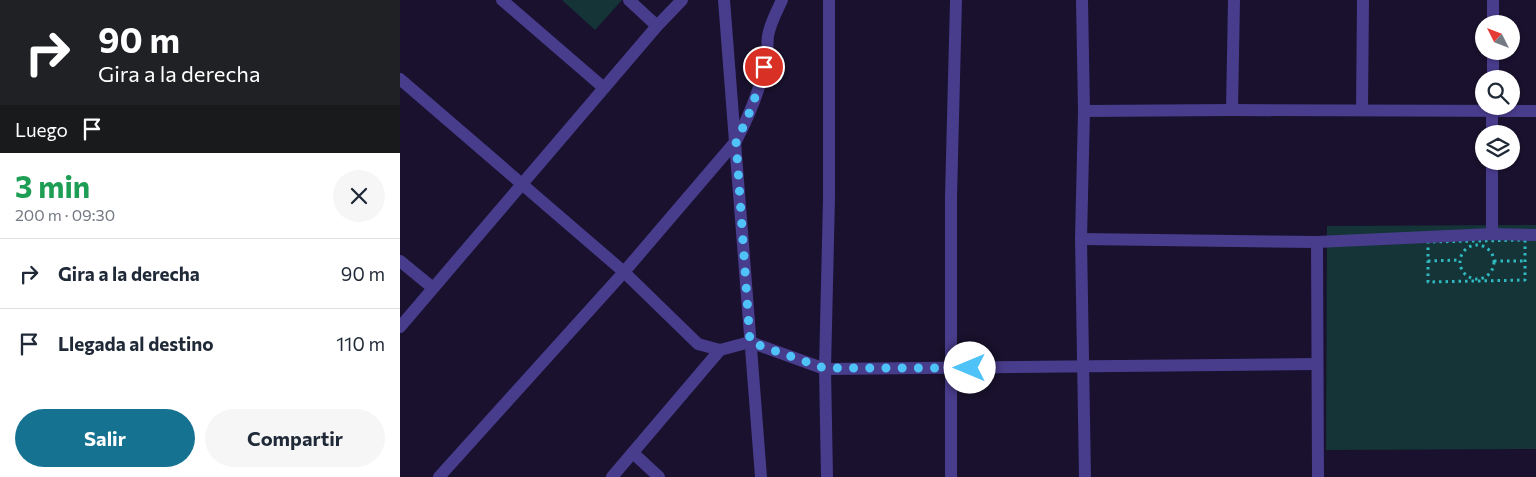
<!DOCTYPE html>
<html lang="es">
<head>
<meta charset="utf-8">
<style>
  body { margin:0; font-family:Commissioner,sans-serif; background:#f6f6f7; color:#1f2937; height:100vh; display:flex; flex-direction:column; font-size:19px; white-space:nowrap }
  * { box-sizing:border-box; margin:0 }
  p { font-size:16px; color:#747a83 }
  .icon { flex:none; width:28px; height:28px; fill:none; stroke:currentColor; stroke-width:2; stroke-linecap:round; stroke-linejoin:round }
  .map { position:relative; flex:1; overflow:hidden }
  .sheet { display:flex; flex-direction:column; background:#fff; width:400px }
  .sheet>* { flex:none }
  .guide { background:#202124; color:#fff; overflow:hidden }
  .needle { width:32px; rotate:312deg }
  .fabs { position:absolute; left:1075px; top:15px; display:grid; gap:10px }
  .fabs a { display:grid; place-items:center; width:45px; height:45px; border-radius:50%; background:#fff; box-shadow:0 1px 4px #0004; font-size:25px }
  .pin { position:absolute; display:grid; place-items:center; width:42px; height:42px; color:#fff; margin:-21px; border:2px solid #fff; border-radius:50%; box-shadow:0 1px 5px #0007 }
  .me { position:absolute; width:55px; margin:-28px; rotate:270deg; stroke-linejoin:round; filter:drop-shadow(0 0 4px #0008) }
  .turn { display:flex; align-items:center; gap:18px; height:105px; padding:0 15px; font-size:22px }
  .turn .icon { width:65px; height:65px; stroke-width:2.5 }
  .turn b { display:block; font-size:35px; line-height:42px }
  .then { display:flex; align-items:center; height:48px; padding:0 15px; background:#0003; gap:10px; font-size:19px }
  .round { display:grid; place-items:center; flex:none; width:52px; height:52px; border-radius:26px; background:#f6f6f7 }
  .overview { display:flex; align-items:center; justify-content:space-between; height:85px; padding:0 15px }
  h1 { font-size:30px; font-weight:700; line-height:38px; color:#1e9e55 }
  .button { display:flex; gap:10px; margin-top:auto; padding:10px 15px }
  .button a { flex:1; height:58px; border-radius:30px; background:#157291; color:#fff; font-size:20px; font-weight:700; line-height:58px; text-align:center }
  .button a+a { background:#f6f6f7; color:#1f2937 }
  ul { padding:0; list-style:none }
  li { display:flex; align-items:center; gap:15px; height:70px; padding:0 15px; border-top:1px solid #e0e1e3 }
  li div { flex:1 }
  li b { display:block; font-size:19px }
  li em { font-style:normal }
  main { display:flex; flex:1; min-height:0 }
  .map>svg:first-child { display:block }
</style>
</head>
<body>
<main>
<section class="sheet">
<div class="guide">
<div class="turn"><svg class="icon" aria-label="right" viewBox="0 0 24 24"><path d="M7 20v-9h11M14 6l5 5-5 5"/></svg><div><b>90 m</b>Gira a la derecha</div></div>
<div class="then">Luego<svg class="icon" aria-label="arrive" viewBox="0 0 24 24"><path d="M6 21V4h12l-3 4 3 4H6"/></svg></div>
</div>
<div class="overview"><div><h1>3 min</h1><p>200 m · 09:30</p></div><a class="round"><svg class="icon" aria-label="close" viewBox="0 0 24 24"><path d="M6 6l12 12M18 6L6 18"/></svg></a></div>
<ul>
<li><svg class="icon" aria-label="right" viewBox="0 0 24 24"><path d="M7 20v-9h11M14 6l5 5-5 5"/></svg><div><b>Gira a la derecha</b></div><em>90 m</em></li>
<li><svg class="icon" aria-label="arrive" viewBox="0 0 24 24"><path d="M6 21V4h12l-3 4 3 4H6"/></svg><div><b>Llegada al destino</b></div><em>110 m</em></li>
</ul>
<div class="button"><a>Salir</a><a>Compartir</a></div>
</section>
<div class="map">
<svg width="1136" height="477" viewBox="0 0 1136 477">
  <rect width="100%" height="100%" fill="#19112d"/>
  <!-- green -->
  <g fill="#143437">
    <path d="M162,0H222L195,30Z"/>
    <path d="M1136,225V449L926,450L927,226Z"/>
  </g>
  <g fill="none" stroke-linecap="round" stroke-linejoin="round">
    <!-- path -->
    <g stroke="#30b9c0" stroke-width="3" stroke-dasharray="2.5 4" stroke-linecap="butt">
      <path d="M1125,240V280L1028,282V242Z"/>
      <circle cx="1077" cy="262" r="17"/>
      <path d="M1028,261L1060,260"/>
      <path d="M1094,261H1125"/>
    </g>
    <!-- minor -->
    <g stroke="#483c8c" stroke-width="12">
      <path d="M102,0L204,88"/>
      <path d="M229,0L257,26"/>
      <path d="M324,0L361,477"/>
      <path d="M682,0L684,111L681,239L685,477"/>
      <path d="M1093,24V0"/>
      <path d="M0,79L224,272L298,344L320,350L350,342L425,369L917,364"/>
      <path d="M1093,79V51"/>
      <path d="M832,110L834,0"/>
      <path d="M962,110L963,0"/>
      <path d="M684,111L832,110L1136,111"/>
      <path d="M1092,134V106"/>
      <path d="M1092,234V161"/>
      <path d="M681,239L917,242L1092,234L1136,235"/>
      <path d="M917,242L918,477"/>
      <path d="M0,261L33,288"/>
      <path d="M0,327L257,26L282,0"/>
      <path d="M233,453L259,477"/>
      <path d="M39,477L224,272L336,141C350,114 362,85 367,55C368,49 367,42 368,36C370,23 377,11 382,0"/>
      <path d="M212,477L320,350"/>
      <path d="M427,477L425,369L429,198V0"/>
      <path d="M551,477V197L556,0"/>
    </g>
  </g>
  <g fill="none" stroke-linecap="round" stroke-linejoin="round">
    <!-- route -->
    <path stroke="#4fc3f7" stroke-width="9" stroke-dasharray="0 16.2" d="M364,67C357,94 349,117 336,141L350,342L424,368H570"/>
  </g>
</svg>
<div class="fabs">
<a><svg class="needle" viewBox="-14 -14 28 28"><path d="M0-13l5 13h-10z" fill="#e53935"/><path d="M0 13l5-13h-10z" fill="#747a83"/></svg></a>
<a><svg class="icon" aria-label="search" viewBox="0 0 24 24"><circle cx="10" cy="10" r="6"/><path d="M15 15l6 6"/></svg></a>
<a><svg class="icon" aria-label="layers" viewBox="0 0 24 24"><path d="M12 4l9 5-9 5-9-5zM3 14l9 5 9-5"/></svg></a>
</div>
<div class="pin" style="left:364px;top:67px;background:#d93025"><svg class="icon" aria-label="arrive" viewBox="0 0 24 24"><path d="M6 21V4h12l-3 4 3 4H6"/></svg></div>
<svg class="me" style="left:570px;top:368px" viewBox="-20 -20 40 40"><circle r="19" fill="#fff"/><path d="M0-13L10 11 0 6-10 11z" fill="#4fc3f7"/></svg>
</div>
</main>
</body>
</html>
